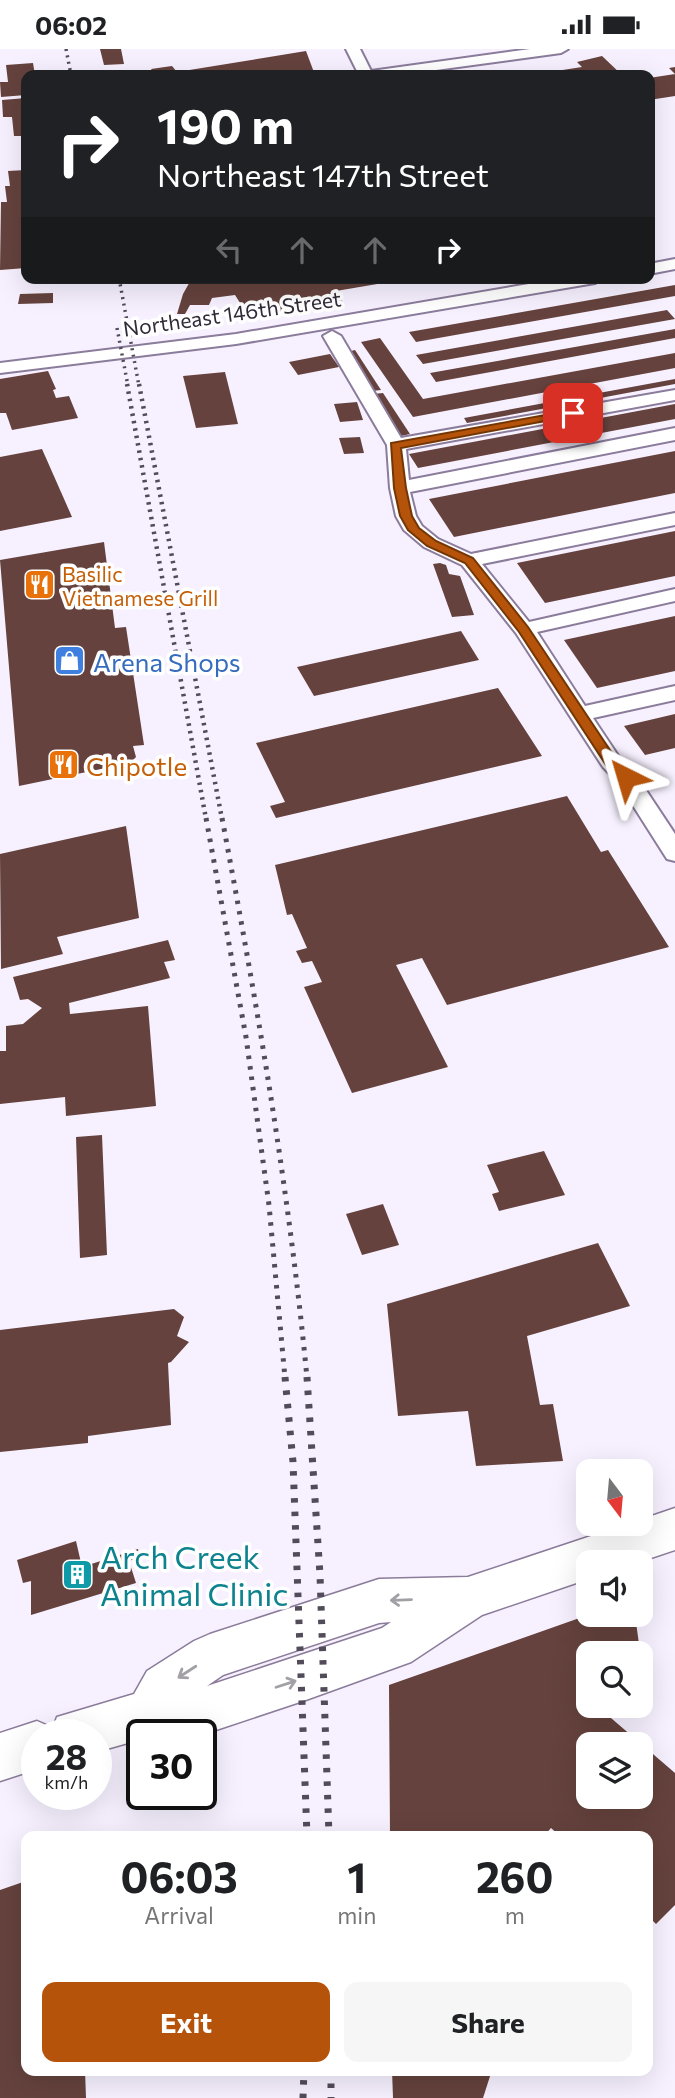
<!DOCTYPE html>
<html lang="en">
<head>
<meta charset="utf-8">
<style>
  body { margin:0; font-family:Commissioner,sans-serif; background:#f6f6f6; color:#202124; height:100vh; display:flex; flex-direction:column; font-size:26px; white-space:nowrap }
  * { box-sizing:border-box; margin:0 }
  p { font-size:23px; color:#757577 }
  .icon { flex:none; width:38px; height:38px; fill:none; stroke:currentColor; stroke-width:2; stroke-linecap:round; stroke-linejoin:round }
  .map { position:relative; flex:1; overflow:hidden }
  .sheet { position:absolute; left:21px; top:1782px; width:632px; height:245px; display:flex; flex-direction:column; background:#fff; border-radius:14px; box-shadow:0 7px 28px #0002 }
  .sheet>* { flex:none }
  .guide { position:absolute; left:21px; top:21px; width:634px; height:214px; border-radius:14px; box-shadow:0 7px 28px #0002; background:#202124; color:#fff; overflow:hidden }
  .needle { width:46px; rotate:164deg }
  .fabs { position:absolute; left:576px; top:1410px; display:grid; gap:14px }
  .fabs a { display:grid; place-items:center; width:77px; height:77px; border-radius:14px; background:#fff; box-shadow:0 7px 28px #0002; font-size:35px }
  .speed { position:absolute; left:21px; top:1670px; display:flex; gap:14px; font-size:35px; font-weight:700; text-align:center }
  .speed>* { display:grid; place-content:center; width:91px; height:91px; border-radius:50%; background:#fff; box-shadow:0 7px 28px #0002; line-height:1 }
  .speed small { font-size:18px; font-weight:400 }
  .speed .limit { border:4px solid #111; border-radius:10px; background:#fff; color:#111 }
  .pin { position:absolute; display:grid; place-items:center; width:60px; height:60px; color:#fff; margin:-30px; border-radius:14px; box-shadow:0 4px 10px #0006 }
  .me { position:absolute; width:77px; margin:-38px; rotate:320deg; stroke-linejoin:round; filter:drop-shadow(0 0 5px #0008) }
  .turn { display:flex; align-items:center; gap:24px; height:147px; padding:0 21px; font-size:32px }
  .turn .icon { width:91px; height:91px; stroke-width:2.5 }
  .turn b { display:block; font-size:49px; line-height:60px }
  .lanes { display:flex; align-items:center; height:66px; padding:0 21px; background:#0003; justify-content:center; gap:35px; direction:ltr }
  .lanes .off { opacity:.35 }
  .eta { display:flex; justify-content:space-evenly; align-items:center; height:119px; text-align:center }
  .eta b { font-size:42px; font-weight:700; line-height:49px }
  .cta { display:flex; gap:14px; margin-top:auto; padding:14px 21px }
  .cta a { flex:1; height:80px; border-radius:14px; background:#b45309; color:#fff; font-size:28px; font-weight:700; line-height:80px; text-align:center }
  .cta a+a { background:#f6f6f6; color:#202124 }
  .status { display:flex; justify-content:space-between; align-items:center; height:49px; padding:0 35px; background:#fff; direction:ltr }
  .status svg { height:19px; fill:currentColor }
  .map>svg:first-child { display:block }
</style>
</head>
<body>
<div class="status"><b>06:02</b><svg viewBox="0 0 49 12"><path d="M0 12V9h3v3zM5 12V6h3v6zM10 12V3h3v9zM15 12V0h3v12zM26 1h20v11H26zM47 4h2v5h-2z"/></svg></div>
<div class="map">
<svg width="675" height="2049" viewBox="0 0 675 2049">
  <rect width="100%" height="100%" fill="#f7f1ff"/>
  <!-- building -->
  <g fill="#65423d" fill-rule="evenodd">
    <path d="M100,0H121L124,15L104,16Z"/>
    <path d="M306,2L315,26H155L151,20L172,17L177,23Z"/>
    <path d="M602,7L622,26H560L556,22L582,18L577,13Z"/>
    <path d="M33,14L35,26H26V46L1,48L0,33H8L6,16Z"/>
    <path d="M675,18V47L649,51V29L675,25L669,19Z"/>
    <path d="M26,49V87H14L12,68H3L2,51Z"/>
    <path d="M26,121V219L0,221L1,153H7L5,137H10L8,122Z"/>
    <path d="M192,229H401V231L336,242L343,253L249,268L235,246L212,249L209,256H190L185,265H177L183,245Z"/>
    <path d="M675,236V247L416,293L409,283Z"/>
    <path d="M53,244V254L18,255L20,245Z"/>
    <path d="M667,261L675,270L423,315L416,306Z"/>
    <path d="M675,280V289L436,333L430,324Z"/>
    <path d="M380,289L423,350L675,304V319L413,368L361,293Z"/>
    <path d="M355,301L381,341L372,342L347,303Z"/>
    <path d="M330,305L339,318L298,326L289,313Z"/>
    <path d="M48,322L56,340L53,341L56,349L69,347L78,369L12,381L6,364H0V330Z"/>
    <path d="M225,323L238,375L196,379L183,327Z"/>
    <path d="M675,330V335L467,374L464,369Z"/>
    <path d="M383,344L410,385L401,387L373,345Z"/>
    <path d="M357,353L363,371L340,373L334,355Z"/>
    <path d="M675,355V370L418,419L409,405Z"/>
    <path d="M360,388L364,404L344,405L339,389Z"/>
    <path d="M42,400L72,468L0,482V408Z"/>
    <path d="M675,402V444L454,488L429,450Z"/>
    <path d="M675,482V527L545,554L517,514Z"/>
    <path d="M104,493L115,579L126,578L144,696L133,697L136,708L130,714L19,737L0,511Z"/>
    <path d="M440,514L446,516L449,525L460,527L474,566L452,568L433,515Z"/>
    <path d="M675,567V622L597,639L564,591Z"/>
    <path d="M461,582L479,611L314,647L297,618Z"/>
    <path d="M498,639L542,707L276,769L270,757L285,753L256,694Z"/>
    <path d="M675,665V699L645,706L624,677Z"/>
    <path d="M567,747L601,803L608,801L669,898L447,956L422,909L396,916L448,1018L352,1044L304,938L322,933L312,912L302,914L296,902L307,899L292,865L287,866L275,816Z"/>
    <path d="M126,777L139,869L57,888L63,905L1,920L0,805Z"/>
    <path d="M168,891L175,911L164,913L170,929L69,954L70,965L148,957L156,1057L66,1067L65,1048L0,1055V1002H6V977L23,975L42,959L28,950L20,951L13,928Z"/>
    <path d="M102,1086L107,1206L80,1209L76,1088Z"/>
    <path d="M544,1102L565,1146L499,1162L492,1145L499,1143L487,1116Z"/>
    <path d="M383,1155L399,1196L362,1206L346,1165Z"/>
    <path d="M598,1194L630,1257L527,1287L540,1356L553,1355L563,1412L476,1417L468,1362L398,1367L387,1255Z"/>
    <path d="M174,1260L184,1268L177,1287L189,1293L171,1313L168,1314L171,1376L88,1387V1394L0,1403V1281Z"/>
    <path d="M76,1492L82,1518L138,1500L140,1508L129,1512L136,1534L31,1566V1532L23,1534L17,1511Z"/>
    <path d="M588,1566H635L639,1595L630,1605H588V1657H597L675,1724V1856L656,1875L648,1867V1787H560L551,1779L544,1787H390L389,1636ZM588,1696H640V1748H588Z"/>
    <path d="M26,1832V2021H85L86,2049H0V1841Z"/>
    <path d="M392,2021H492L483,2049H393Z"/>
  </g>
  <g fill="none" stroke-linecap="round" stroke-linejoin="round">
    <defs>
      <g id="street">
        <path d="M346,0H360L371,22L530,0H568L561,4L399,26H359Z"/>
        <path d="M675,210V220L649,225V215Z"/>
        <path d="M564,229H603L595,234L236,295L0,324V314L236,285Z"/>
        <path d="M332,282L341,287L401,389L675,341V351L406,400L409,431L675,379V391L410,443L416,467L422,477L438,490L471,505L675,464V476L482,515L529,573L675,540V552L537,583L585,657L675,637V651L593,669L619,708L634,723L675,785V812L667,810L618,733L603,718L516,584L462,516L424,498L404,481L396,467L390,439L387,396L323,287Z"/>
      </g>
      <path id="secondary" d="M675,1459V1501L636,1514H588V1530L482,1566L411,1613L303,1652L210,1683L142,1685V1690L96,1703V1685H37V1720L0,1732V1684L37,1672L53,1679L57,1668L134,1645L147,1622L194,1592L210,1585L379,1530L468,1528L627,1475H640V1471ZM391,1573L382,1579L207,1637L223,1626L379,1574Z"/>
    </defs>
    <!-- street casing -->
    <use href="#street" stroke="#8b7c9b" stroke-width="4"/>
    <!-- secondary casing -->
    <use href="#secondary" stroke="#8b7c9b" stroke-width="3"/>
    <!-- street -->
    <use href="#street" fill="#fff" fill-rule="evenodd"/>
    <!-- secondary -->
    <use href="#secondary" fill="#fff" fill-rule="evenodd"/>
    <!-- rail-far3 -->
    <g stroke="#524b59" stroke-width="3.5" stroke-dasharray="2 4.5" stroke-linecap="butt">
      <path d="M66,0L71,26"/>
      <path d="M119,229L139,337"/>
      <path d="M117,279L128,337"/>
    </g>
    <!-- rail-far2 -->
    <g stroke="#524b59" stroke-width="4.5" stroke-dasharray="2.5 5" stroke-linecap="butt">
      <path d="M127,335L206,770"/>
      <path d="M139,335L222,770"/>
    </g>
    <!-- rail-far1 -->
    <g stroke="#524b59" stroke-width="5" stroke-dasharray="3.5 7" stroke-linecap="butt">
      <path d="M206,769L246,988L269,1156L285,1329"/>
      <path d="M222,769C257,955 289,1141 307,1329"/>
    </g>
    <!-- rail -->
    <g stroke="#524b59" stroke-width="7" stroke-dasharray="4.5 9" stroke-linecap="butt">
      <path d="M285,1328L293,1413L307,1787"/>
      <path d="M307,1328L320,1526L329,1787"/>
      <path d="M331,2021V2049"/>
      <path d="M303,2049L304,2021"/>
    </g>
  </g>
  <!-- one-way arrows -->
  <defs><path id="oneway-shaft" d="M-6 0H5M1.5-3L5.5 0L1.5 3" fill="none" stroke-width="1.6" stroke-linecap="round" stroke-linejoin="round" transform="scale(1.75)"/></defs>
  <g stroke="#a29fa5">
    <use href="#oneway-shaft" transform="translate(401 1551) rotate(178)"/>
    <use href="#oneway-shaft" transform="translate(187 1623) rotate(147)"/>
    <use href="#oneway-shaft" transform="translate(286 1635) rotate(-18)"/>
  </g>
  <!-- route -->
  <path fill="#b45309" stroke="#753606" stroke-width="2" d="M573,361L579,364L577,366L401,399L406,439L412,467L419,479L436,492L473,509L528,578L616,710L631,725V731L626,732L606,716L519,583L465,514L427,497L408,481L400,467L394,439L391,394Z"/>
  <!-- icons -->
  <defs>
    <symbol id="restaurant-square" viewBox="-11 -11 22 22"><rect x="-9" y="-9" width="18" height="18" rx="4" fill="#e8710a" stroke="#fff"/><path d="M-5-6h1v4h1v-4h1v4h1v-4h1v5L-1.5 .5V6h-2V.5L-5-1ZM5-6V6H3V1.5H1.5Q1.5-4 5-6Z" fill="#fff"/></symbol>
    <symbol id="shop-square" viewBox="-11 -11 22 22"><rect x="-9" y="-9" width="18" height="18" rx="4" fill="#3f7fe0" stroke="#fff"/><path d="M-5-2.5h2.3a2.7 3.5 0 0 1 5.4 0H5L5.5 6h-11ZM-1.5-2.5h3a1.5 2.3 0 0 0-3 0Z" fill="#fff"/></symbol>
    <symbol id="building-square" viewBox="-11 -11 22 22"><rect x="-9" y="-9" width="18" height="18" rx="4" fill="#0f9aa8" stroke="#fff"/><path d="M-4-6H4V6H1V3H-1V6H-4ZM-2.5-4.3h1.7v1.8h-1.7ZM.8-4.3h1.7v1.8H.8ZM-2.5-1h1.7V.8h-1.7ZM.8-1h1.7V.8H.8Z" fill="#fff"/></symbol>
  </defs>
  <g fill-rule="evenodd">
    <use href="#restaurant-square" x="22" y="518" width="35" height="35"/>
    <use href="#shop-square" x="52" y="594" width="35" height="35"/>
    <use href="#restaurant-square" x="46" y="698" width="35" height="35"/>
    <use href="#building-square" x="60" y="1508" width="35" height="35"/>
  </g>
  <g text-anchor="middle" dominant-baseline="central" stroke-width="7" stroke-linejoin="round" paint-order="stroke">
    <!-- far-street labels -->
    <g font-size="21" fill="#312a37" stroke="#fff">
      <text transform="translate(232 264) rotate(-8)">Northeast 146th Street</text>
    </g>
    <!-- far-food labels -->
    <g font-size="21" fill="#c56008" stroke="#fff" text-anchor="start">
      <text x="62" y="524">Basilic<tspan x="62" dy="24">Vietnamese Grill</tspan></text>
    </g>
    <!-- shop labels -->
    <g font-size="26" fill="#366cbe" stroke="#fff" text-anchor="start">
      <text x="93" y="612">Arena Shops</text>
    </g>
    <!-- food labels -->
    <g font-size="26" fill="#c56008" stroke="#fff" text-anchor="start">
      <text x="86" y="716">Chipotle</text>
    </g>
    <!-- near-culture labels -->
    <g font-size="32" fill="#0d838f" stroke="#fff" text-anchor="start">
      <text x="100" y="1507">Arch Creek<tspan x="100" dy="37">Animal Clinic</tspan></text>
    </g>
  </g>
</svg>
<div class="fabs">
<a><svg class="needle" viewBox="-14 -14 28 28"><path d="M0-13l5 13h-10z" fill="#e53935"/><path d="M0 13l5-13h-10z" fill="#757577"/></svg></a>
<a><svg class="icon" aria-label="sound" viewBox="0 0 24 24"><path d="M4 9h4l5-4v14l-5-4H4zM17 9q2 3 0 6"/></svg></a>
<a><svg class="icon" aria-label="search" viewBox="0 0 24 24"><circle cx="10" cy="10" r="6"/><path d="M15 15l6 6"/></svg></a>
<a><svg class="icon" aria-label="layers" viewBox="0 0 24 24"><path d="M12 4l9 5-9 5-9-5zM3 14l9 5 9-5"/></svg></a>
</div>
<div class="speed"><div>28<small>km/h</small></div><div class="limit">30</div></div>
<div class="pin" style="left:573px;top:364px;background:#d93025"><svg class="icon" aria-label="arrive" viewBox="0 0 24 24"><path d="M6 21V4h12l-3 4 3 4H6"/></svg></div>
<svg class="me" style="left:626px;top:728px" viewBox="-20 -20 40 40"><path d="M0-17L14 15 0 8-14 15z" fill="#b45309" stroke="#fff" stroke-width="4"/></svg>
<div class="guide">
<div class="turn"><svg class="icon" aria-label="right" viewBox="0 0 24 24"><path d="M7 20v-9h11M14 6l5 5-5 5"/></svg><div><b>190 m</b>Northeast 147th Street</div></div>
<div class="lanes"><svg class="icon off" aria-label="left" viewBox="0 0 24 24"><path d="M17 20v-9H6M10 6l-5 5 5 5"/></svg><svg class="icon off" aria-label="ahead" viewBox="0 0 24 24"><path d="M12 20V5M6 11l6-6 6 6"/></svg><svg class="icon off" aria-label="ahead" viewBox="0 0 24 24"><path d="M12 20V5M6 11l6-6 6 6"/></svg><svg class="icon" aria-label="right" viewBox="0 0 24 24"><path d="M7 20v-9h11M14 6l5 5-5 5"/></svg></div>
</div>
<section class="sheet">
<div class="eta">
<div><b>06:03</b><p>Arrival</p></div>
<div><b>1</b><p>min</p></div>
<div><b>260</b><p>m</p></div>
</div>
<div class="cta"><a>Exit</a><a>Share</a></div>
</section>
</div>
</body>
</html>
